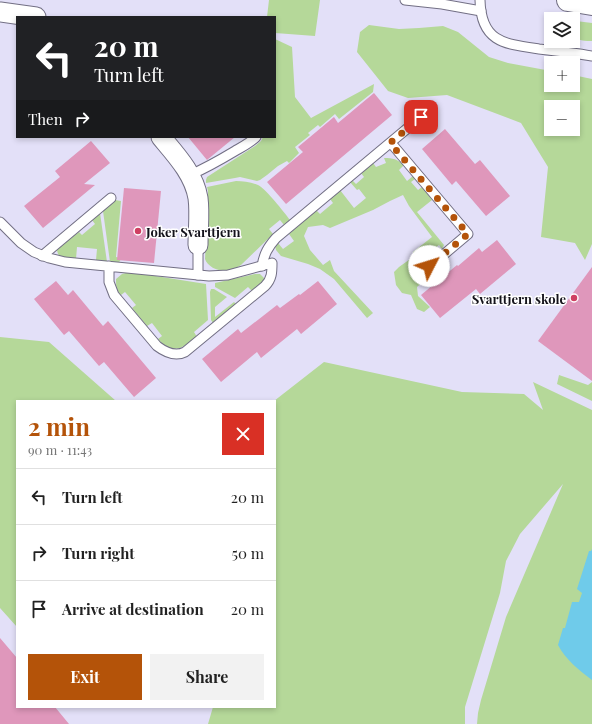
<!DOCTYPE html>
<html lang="en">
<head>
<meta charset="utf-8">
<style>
  body { margin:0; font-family:"Playfair Display",serif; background:#f2f2f2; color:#222; height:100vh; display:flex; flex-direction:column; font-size:15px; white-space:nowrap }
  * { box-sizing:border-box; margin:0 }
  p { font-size:13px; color:#767676 }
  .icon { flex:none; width:22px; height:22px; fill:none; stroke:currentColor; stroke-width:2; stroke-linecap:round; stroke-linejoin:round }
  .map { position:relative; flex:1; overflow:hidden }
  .details { position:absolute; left:16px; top:400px; width:260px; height:308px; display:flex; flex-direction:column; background:#fff; border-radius:0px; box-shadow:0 2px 6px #0003 }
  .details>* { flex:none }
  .guide { position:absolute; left:16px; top:16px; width:260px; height:122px; border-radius:0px; box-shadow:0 2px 6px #0003; background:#202124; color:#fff; overflow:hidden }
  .buttons { position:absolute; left:544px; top:12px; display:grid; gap:8px }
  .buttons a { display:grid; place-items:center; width:36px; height:36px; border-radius:0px; background:#fff; box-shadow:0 2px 6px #0003; font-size:20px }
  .pin { position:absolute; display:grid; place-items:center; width:34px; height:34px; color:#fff; margin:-17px; border-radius:8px; box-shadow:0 2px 6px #0006 }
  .me { position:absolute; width:44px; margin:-22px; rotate:50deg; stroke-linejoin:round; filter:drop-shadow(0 0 3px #0008) }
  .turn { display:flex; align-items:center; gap:14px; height:84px; padding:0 12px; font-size:18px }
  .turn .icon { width:52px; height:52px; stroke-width:2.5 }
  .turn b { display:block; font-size:28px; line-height:34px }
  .then { display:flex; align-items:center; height:38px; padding:0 12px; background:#0003; gap:8px; font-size:15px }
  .round { display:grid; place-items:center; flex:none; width:42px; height:42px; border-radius:0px; background:#f2f2f2 }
  .summary { display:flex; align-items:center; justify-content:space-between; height:68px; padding:0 12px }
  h1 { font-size:24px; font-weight:700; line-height:30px; color:#b45309 }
  .cta { display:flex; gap:8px; margin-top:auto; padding:8px 12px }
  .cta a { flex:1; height:46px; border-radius:0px; background:#b45309; color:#fff; font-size:16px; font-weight:700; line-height:46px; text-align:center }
  .cta a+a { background:#f2f2f2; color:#222 }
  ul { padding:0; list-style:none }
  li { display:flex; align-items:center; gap:12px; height:56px; padding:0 12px; border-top:1px solid #e0e0e0 }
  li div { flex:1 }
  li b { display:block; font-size:15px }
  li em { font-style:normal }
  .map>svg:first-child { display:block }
</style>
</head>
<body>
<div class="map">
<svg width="592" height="724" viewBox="0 0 592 724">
  <rect width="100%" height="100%" fill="#e3e0f8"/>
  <!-- green -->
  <g fill="#b5d899" fill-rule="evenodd">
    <path d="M269,0H320L315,36L275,33V17H267Z"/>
    <path d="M576,21L592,23V41C587,41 575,41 573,35C572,32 573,27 573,24Z"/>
    <path d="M369,25L399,29L419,28L443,26L458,32L489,57L508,63L551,71V85H573V75L592,79V244L585,260L575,243L541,237L548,167L521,123L447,95L408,98L388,91L357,52L360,32ZM551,107H573V129H551Z"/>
    <path d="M275,39L292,47L295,97L311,118L374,84L373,92L339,119L335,114L320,127L318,125L308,133L310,135L295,147L299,153L289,163L287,161L278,166L267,175L260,180L257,181L240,177L235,178L206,183V180L207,177L255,146L261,141L263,137H275Z"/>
    <path d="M384,158C393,158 397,159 404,165L399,170L407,181L413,176L415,179L411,182L418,190L422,187L432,200L417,212L444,245L442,249L439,245L431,251L427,248L415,258L429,276L417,287L418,296L430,307L424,312L417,309L411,295L402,293L396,285L394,272L399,267L413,257V252L432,237L409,206L403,195L390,201L373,210L330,228L323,225L308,227L304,236L310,250L323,265L330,260L334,271L373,313L367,318L334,279L320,269L308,264L281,256L276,250L275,246L278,243L283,249L294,241L289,234L316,210L320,214L333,203L330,199L340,190L354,208L366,198L359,189L357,190L350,182L352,180L356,184L364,177L361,173L373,163L376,167L386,163Z"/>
    <path d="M236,181C243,181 251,182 258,185C267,190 283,211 290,220L284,225L280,220L269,229L273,234L241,265C237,268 230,270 225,271C217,271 207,266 205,259L208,199V191L207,187Z"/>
    <path d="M115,200L121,201L116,257L121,258L120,261L118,263L110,262L103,211Z"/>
    <path d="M100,213L107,262L96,260L97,249L77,247L76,259C68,258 58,260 57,250L59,247L79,232L82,235L95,224L92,220Z"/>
    <path d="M130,272L206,284L208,320L194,332L197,337C183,348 172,356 158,339L162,336L152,323L147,326L132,308L136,305L125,292L121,295C116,290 116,286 116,279L122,274Z"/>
    <path d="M255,274H260L264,278L263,282L252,291L248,287L235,298L215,287V283Z"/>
    <path d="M211,289H214L227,297L215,307V317L234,302L236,304L213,323L211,320L210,292Z"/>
    <path d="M0,337L49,342L116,401H17V627L0,608Z"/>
    <path d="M324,362L462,392L524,394L543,410L533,382L592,410V724H477L478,713L481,700L506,617L563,484L520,534L506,561L500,593L465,707V724H208L213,707H275V401H274Z"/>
    <path d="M559,375L588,385L592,382V401L557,384Z"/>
  </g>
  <!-- water -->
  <path fill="#6fcbea" d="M592,549V680C579,670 566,660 558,645L563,628H565L572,602H579L582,593L577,589L589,551H591Z"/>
  <!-- building -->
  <g fill="#df97bb">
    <path d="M374,93L392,115L286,204L267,182L303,152L298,147L334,117L338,123Z"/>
    <path d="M445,129L475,164L480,160L510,196L486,216L456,181L452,185L422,149Z"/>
    <path d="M188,137H235L207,160Z"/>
    <path d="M91,141L110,163L84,184L95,185L43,228L24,206L60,177L55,171Z"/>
    <path d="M124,188L161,191L154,263L117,260Z"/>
    <path d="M497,240L516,264L480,294L476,289L440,318L421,295L457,265L458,266L479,248L482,252Z"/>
    <path d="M592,267V381L538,341Z"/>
    <path d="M56,281L68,295L73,290L103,326L108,321L156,378L134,397L104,362L99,366L69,331L64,335L34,299Z"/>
    <path d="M318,281L337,304L301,334L297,329L261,358L257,352L221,382L202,359L238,329L241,333L277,305L280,308L299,294L300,295Z"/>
    <path d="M0,638L17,658V707H55L69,724H0Z"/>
  </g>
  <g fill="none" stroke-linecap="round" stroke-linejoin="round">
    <defs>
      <g id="service">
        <path d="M405,0L442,4L481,11"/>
        <path d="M480,0C481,42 504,44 539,49C557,51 575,53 592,56"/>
        <path d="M391,143L468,234L429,267"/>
        <path d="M190,175C206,168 220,160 235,151C242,147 250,143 256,137"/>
        <path d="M0,222L21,243L34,252L49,258L65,262L209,276L228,275L272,263C272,272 272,279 265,286L185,352C175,357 165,352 157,346L114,295L109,282V266"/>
        <path d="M42,256L111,198"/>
        <path d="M262,266C264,254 268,247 276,238L421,117"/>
        <path d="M198,275V245"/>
      </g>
      <g id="minor">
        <path d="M0,12L36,17"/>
        <path d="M161,137C176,155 194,174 198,198C200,213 198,229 198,245"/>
      </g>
      <path id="tertiary" d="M568,0L592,4"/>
    </defs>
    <!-- service casing -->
    <use href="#service" stroke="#726f84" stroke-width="11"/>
    <!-- minor casing -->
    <use href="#minor" stroke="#726f84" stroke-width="21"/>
    <!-- tertiary casing -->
    <use href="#tertiary" stroke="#726f84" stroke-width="24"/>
    <!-- service -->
    <use href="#service" stroke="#fff" stroke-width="9"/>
    <!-- minor -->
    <use href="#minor" stroke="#fff" stroke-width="19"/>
    <!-- tertiary -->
    <use href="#tertiary" stroke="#fff" stroke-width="22"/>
  </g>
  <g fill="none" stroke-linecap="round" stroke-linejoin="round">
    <!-- route -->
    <path stroke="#b45309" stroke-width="7" stroke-dasharray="0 12.6" d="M421,117L390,143L468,234L429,266"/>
  </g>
  <!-- markers -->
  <g fill="#cf3f62" stroke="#fff" stroke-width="1.5">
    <circle cx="138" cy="231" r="4"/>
    <circle cx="574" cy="298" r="4"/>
  </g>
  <g text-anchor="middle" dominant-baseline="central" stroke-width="3" stroke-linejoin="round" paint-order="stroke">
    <!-- poi labels -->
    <g font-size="13" font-weight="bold" fill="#14131b" stroke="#fff" text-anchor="start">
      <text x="146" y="231">Joker Svarttjern</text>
      <text x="566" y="298" text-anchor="end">Svarttjern skole</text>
    </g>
  </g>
</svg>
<div class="buttons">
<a><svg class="icon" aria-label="layers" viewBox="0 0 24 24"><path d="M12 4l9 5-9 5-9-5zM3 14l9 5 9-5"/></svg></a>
<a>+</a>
<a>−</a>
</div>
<div class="pin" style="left:421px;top:117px;background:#d93025"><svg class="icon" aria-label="arrive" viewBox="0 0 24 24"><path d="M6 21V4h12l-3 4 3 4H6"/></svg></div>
<svg class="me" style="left:429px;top:266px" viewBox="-20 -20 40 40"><circle r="19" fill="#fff"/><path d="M0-13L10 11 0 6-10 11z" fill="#b45309"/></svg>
<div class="guide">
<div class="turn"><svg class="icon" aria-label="left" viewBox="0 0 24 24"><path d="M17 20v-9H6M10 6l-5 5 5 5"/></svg><div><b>20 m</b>Turn left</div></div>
<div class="then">Then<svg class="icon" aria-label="right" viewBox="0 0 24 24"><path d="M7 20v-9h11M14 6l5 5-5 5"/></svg></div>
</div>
<section class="details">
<div class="summary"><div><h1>2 min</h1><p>90 m · 11:43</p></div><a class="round" style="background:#d93025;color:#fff"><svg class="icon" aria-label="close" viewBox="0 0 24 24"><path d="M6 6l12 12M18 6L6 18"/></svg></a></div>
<ul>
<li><svg class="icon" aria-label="left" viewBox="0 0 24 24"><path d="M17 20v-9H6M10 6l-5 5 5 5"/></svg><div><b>Turn left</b></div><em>20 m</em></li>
<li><svg class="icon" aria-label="right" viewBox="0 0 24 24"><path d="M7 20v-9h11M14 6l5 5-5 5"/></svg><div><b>Turn right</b></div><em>50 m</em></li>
<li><svg class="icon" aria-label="arrive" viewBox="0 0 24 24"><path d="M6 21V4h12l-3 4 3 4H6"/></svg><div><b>Arrive at destination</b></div><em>20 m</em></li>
</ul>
<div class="cta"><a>Exit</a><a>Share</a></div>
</section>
</div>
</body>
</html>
